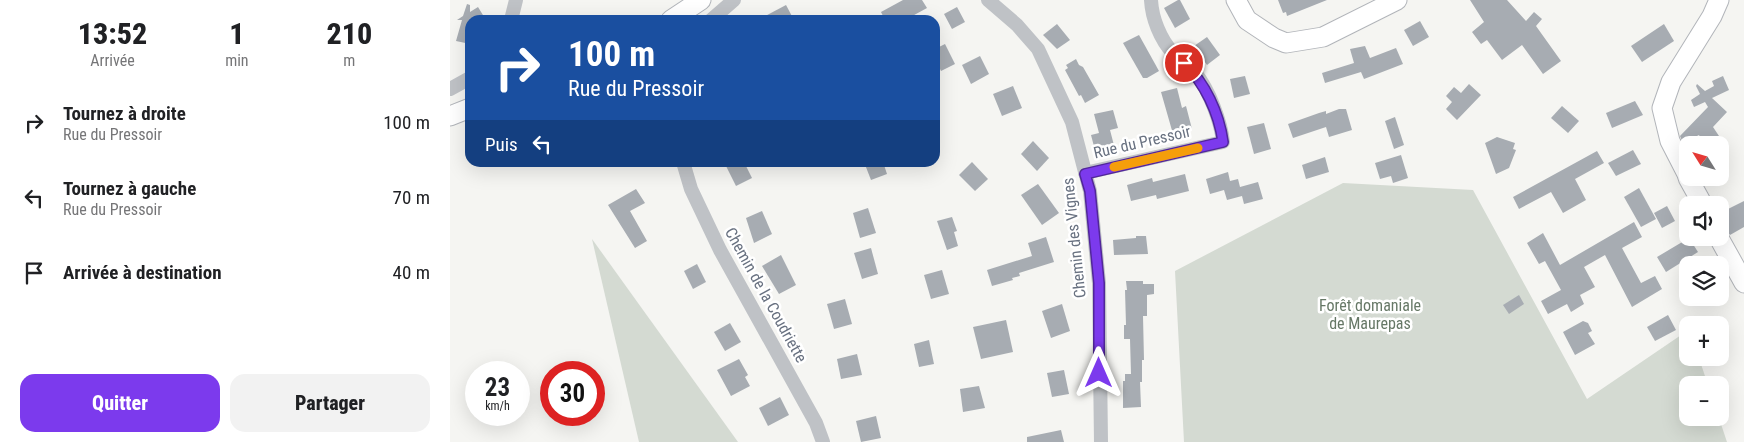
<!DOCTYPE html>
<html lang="fr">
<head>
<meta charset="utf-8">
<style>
  body { margin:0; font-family:"Roboto Condensed",sans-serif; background:#f2f2f2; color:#202124; height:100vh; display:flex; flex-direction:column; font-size:19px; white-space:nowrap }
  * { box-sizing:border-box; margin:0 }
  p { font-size:16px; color:#757577 }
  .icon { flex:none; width:28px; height:28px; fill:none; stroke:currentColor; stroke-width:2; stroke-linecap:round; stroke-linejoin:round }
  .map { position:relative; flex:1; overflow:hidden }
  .details { display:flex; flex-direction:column; background:#fff; width:450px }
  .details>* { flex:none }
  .top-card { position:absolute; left:15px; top:15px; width:475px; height:152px; border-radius:15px; box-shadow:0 5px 20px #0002; background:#1a4fa0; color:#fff; overflow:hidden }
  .needle { width:32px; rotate:307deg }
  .fabs { position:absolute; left:1229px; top:136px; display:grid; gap:10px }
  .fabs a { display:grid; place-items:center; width:50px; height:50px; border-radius:10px; background:#fff; box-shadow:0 5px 20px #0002; font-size:25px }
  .speed { position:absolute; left:15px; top:361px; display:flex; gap:10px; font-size:25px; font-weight:700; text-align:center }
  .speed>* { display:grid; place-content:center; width:65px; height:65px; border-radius:50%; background:#fff; box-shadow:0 5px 20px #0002; line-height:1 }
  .speed small { font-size:12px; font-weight:400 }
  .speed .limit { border:8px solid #d22; background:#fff; color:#111 }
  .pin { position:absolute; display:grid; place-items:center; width:42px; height:42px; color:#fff; margin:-21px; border:2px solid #fff; border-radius:50%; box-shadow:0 1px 5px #0007 }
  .me { position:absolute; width:55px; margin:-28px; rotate:0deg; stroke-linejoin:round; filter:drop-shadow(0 0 4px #0008) }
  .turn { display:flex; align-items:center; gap:18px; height:105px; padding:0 20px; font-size:22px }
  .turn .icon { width:65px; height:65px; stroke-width:2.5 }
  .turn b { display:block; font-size:35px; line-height:42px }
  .then { display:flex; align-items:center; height:48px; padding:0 20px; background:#0003; gap:10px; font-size:19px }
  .eta { display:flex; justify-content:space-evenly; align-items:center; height:85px; text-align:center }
  .eta b { font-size:30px; font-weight:800; line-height:35px }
  .primary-button { display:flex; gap:10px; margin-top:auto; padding:10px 20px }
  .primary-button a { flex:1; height:58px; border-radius:15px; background:#7c3aed; color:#fff; font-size:20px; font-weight:800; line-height:58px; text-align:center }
  .primary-button a+a { background:#f2f2f2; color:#202124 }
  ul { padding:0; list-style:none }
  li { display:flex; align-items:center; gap:15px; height:75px; padding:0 20px }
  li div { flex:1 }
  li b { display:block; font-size:19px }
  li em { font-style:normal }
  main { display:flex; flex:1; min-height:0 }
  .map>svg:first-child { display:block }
</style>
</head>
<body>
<main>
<section class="details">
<div class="eta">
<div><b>13:52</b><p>Arrivée</p></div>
<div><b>1</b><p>min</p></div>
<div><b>210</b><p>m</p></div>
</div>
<ul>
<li><svg class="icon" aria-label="right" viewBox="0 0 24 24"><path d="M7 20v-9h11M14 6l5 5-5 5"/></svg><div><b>Tournez à droite</b><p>Rue du Pressoir</p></div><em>100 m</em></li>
<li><svg class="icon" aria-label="left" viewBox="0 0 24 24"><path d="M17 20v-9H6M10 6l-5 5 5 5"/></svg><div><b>Tournez à gauche</b><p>Rue du Pressoir</p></div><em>70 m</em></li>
<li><svg class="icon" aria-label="arrive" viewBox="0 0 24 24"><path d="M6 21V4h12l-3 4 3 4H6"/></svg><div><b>Arrivée à destination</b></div><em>40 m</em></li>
</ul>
<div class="primary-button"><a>Quitter</a><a>Partager</a></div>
</section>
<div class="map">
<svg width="1294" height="442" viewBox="0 0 1294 442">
  <rect width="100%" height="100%" fill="#f5f5f2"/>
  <!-- green -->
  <g fill="#d4dad2">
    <path d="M893,183L1023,190L1137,399L1237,331L1238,358H1249L1258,385H1238V418H1269L1277,442H734L725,271Z"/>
    <path d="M142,239L288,442H189Z"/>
  </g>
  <!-- building -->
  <g fill="#a7acb2">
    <path d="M453,0H472L477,8L455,20H435L431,12Z"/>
    <path d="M728,0H730L740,19L725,28L714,8Z"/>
    <path d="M828,0H877L837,16L836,12L833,13Z"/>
    <path d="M1020,0H1057L1076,21L1084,12L1092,19L1086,26L1111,61L1093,74L1072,45L1052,60L1037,40L1031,44L1022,32L1034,22Z"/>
    <path d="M17,4L20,5V12L28,7L36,20H20V44L6,41L12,20H7L13,16Z"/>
    <path d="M336,5L344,20H308Z"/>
    <path d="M507,7L515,22L502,29L494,14Z"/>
    <path d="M970,21L979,37L963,46L954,30Z"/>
    <path d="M607,24L620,40L607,49L593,35Z"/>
    <path d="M1214,24L1224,41L1192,62L1181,46Z"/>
    <path d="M689,35L709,71L697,78H693L673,43Z"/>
    <path d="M757,37L770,55L757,65L744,46Z"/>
    <path d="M495,44L505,64L491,71L485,59V49Z"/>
    <path d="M915,46L920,58L946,48L953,64L914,79L911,72L875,83L872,73L904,63L900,49Z"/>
    <path d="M530,56L539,74L521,84L512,65Z"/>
    <path d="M626,59L629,65L633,67L649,95L635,103L631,95L629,96L615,70L618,68L616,65Z"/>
    <path d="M795,76L800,94L784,98L780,79Z"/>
    <path d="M1273,76L1279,90L1262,98L1277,112L1263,127L1275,145H1254L1249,135L1233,143L1230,136L1258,107L1255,102L1244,107L1241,100L1250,94L1246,86L1247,84L1255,91L1264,86L1262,81Z"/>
    <path d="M1019,84L1031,95L1007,120L996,109L1002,102L996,96L1004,87L1011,93Z"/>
    <path d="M563,86L572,108L552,116L543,94Z"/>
    <path d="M727,88L732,108L736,106L742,129L723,134L711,92Z"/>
    <path d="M1185,101L1193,115L1162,128L1156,113Z"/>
    <path d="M1112,106L1129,121L1118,133L1101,118Z"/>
    <path d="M889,109H896L902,130L879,137L876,127L843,138L838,124L869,113L876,111V114Z"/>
    <path d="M663,110L668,128L660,130L666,153L647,158L641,135L649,133L644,114Z"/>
    <path d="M945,117L954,145L944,149L935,121Z"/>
    <path d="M814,123L821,149L804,154L797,127Z"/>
    <path d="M1047,137L1065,143L1063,149L1066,150L1059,168L1046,174L1035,143Z"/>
    <path d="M583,141L599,158L587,171L571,154Z"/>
    <path d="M1183,150L1191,164L1166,176L1158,163Z"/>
    <path d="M1147,151L1154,163L1125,179L1136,200L1113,213L1101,192L1069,209L1063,197Z"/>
    <path d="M951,155L958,178L943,183L941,176L930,179L925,163Z"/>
    <path d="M875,157L879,172L856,179L852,165Z"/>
    <path d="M274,162H294L302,178L286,186Z"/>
    <path d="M414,162H433L437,174L421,180Z"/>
    <path d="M522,162L538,179L525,191L509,175Z"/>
    <path d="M778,172L780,181L788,179L790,187L808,182L813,199L794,204L792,196L777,200L774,190L760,194L756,179Z"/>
    <path d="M735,174L739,191L707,199L706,195L681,201L677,185L702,178L703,182Z"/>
    <path d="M588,184L609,213L592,225L571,195Z"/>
    <path d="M1189,188L1206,219L1191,227L1174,197Z"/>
    <path d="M186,189L195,203L180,211L197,241L185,248L158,205Z"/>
    <path d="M1294,201V227L1280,235L1270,223V213Z"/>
    <path d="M1217,206L1225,221L1212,228L1204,213Z"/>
    <path d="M418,208L426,233L410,238L403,213Z"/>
    <path d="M312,211L322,234L304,243L296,218Z"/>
    <path d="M502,217L507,231L504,232L508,246L497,250L487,221Z"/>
    <path d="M1184,222L1192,237L1172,248L1191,283L1205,276L1212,289L1182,307L1155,255L1134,267L1145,287L1130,295L1134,304L1121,312L1117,304L1098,314L1091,301L1111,290L1095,261L1089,264L1077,243L1093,233L1110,265Z"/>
    <path d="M686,236H696L698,254L664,255L663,240L686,238Z"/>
    <path d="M596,237L604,262L569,273L570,276L562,278L563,280L542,286L537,270L582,256L578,243Z"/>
    <path d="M1239,238L1248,252L1216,272L1207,257Z"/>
    <path d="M421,248L428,274L412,279L404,253Z"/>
    <path d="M331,255L346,285L329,294L312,266Z"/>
    <path d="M247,264L256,282L243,289L234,271Z"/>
    <path d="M492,270L499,294L481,299L474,275Z"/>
    <path d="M676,281H693V284H704V294L697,295V316H693L694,360H692V382H690L691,407L673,408V381H675V374H681L680,339H674V325H676L675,290H677Z"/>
    <path d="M1069,295L1074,304L1059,314L1053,305Z"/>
    <path d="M395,299L402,324L384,329L377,304Z"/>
    <path d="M612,304L620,331L601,338L592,311Z"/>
    <path d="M1218,315L1226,330L1205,341L1197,327Z"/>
    <path d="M556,320L563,352L531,359L523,327Z"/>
    <path d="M1133,321L1138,323L1142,331L1138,333L1145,344L1125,355L1113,332Z"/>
    <path d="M280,323L291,342L275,351L264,332Z"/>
    <path d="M479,340L484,364L469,367L464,344Z"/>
    <path d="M407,354L412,375L391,379L387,359Z"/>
    <path d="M289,359L298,375L295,377L300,386L281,396L267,370Z"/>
    <path d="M614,370L619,394L602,397L597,373Z"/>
    <path d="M529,386L535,408L513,412L510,389Z"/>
    <path d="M330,397L339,415L318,426L309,408Z"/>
    <path d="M426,416L431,438L411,442L406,421Z"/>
    <path d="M611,430L614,442H577V437Z"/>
  </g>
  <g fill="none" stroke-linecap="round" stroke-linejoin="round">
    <defs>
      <g id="secondary">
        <path d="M786,0L797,20L824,38L836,43L873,37L947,0"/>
        <path d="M221,20L251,0"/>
        <path d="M0,116L20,108"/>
        <path d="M1238,176L1220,141L1212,108L1221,82L1262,16L1269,0"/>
        <path d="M1238,178L1253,205"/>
        <path d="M1269,238L1294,283"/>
      </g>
    </defs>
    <!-- secondary casing -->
    <use href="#secondary" stroke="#b2b5ba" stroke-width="21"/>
    <!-- street -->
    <g stroke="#bfc2c6" stroke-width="14">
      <path d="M538,0L567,25L588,49L622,122L640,191L649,283L651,442"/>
      <path d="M61,20L66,0"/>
      <path d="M261,20L284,0"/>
      <path d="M0,89L20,78"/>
      <path d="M233,162L241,189L270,250L366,423L373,442"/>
      <path d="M635,173L773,142C771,122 759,90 746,74C739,66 730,60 723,53C710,39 702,18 701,0"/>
    </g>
    <!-- secondary -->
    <use href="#secondary" stroke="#fff" stroke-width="19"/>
  </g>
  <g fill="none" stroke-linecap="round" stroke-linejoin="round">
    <defs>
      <path id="route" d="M649,373V283L640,191L635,174L773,142C769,113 755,83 734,63"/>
    </defs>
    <!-- route casing -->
    <use href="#route" stroke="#51269a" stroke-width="12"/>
    <!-- route -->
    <use href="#route" stroke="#7c3aed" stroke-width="9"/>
    <!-- slow -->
    <path stroke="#f59e0b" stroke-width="9" d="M664,167L748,148"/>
  </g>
  <g text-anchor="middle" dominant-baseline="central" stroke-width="5" stroke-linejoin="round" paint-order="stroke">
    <!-- street labels -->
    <g font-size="16" fill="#687180" stroke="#fff">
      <text transform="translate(692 142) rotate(-13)">Rue du Pressoir</text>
      <text transform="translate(624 238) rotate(-96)">Chemin des Vignes</text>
      <text transform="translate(316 295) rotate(61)">Chemin de la Coudriette</text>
    </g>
    <!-- park labels -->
    <g font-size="16" fill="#667866" stroke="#fff">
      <text x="920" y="305">Forêt domaniale<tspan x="920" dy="18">de Maurepas</tspan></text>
    </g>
  </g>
</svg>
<div class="fabs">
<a><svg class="needle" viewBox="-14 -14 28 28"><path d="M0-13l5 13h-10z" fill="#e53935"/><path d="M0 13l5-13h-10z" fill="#757577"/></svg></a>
<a><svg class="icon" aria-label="sound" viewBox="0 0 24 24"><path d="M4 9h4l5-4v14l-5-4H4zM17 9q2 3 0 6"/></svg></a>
<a><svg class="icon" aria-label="layers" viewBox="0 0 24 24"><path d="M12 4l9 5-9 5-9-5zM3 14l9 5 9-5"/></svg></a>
<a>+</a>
<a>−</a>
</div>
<div class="speed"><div>23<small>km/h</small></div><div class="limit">30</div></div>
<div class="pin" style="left:734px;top:63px;background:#d93025"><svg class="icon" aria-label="arrive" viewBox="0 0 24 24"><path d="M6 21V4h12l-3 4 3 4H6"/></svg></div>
<svg class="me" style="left:649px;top:373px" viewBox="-20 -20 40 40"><path d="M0-17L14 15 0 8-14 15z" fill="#7c3aed" stroke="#fff" stroke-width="4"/></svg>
<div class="top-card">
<div class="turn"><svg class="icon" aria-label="right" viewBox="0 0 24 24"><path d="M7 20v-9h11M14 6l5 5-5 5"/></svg><div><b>100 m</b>Rue du Pressoir</div></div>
<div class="then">Puis<svg class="icon" aria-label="left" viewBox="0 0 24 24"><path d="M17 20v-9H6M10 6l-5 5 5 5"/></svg></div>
</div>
</div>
</main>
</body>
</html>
